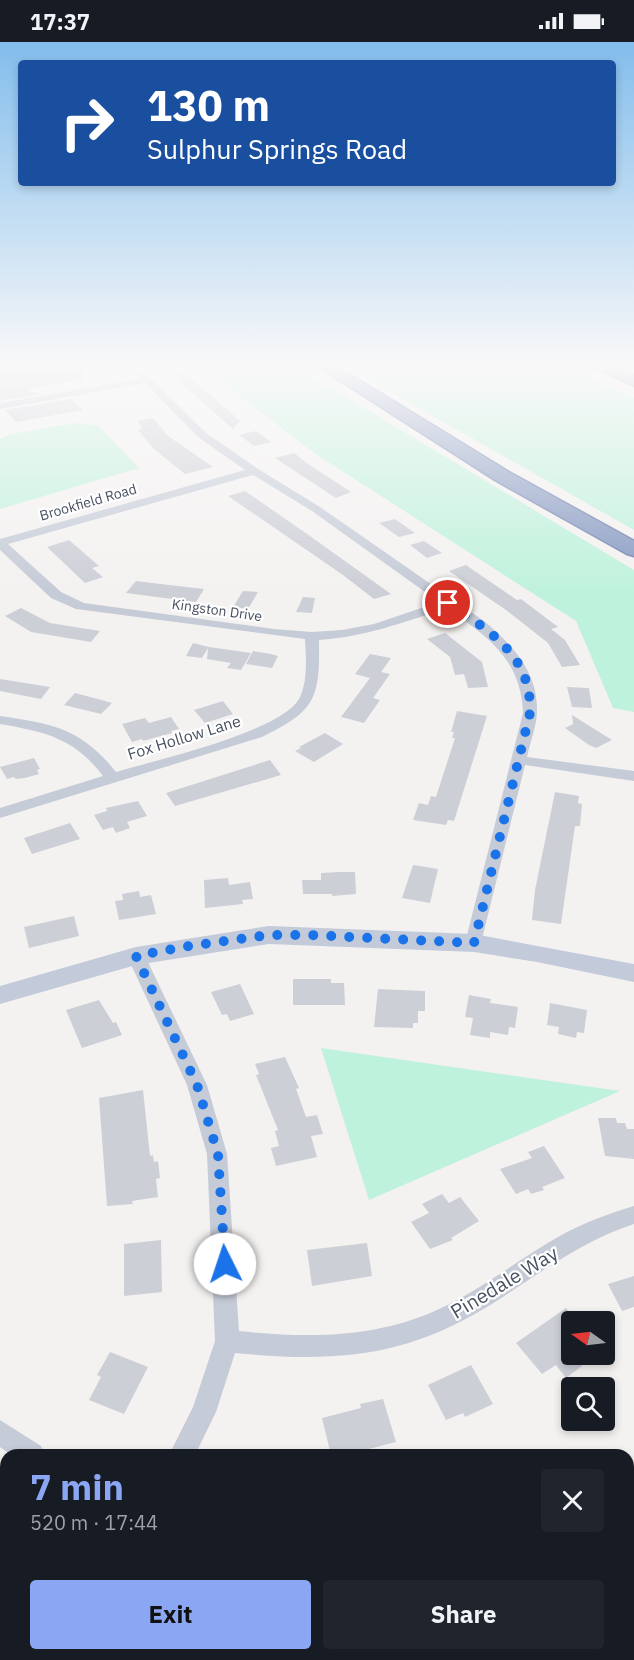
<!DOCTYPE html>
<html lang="en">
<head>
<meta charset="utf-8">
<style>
  body { margin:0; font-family:"IBM Plex Sans",sans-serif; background:#20242c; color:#f1f3f6; height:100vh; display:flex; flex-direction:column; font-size:22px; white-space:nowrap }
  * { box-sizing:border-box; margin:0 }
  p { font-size:20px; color:#9ea1a6 }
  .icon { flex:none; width:33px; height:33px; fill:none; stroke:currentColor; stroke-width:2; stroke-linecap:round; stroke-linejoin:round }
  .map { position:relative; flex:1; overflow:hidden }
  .drawer { position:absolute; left:0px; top:1407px; width:634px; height:212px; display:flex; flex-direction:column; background:#171b24; border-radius:18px 18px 0 0; box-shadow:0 3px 9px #0003 }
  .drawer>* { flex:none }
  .top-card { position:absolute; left:18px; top:18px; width:598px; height:126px; border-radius:6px; box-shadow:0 3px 9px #0003; background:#1a4fa0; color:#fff; overflow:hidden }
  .needle { width:39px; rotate:284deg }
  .fabs { position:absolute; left:561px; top:1269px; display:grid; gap:12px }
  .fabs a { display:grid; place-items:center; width:54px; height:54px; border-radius:6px; background:#171b24; box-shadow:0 3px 9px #0003; font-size:30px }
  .pin { position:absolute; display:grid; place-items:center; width:51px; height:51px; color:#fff; margin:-26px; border:3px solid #fff; border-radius:50%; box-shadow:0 2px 6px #0007 }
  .me { position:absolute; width:66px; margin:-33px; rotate:356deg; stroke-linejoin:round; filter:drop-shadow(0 0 4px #0008) }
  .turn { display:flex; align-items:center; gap:21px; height:126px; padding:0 30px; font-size:27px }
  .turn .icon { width:78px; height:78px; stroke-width:2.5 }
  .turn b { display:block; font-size:42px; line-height:51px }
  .round { display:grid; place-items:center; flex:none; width:63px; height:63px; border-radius:6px; background:#20242c }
  .summary { display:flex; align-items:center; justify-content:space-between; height:102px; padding:0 30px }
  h1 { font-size:36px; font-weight:700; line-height:45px; color:#8ba7f3 }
  .action { display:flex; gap:12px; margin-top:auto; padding:12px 30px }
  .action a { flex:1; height:69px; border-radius:6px; background:#8ba7f3; color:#111; font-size:24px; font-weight:700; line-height:69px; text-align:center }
  .action a+a { background:#20242c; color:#f1f3f6 }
  .status { display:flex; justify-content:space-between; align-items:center; height:42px; padding:0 30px; background:#171b24; direction:ltr }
  .status svg { height:16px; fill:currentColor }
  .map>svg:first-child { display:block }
</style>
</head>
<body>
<div class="status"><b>17:37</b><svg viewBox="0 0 49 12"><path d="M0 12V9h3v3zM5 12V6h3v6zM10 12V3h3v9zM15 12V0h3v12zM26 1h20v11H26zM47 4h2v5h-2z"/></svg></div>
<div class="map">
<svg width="634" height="1618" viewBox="0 0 634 1618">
  <rect width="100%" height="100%" fill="#f4f2f1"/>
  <!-- green -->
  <g fill="#bff2dc">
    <path d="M206,322H291L634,528V670L613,666L576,579L317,413L227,344Z"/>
    <path d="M346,322H565L634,356V488L350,327Z"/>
    <path d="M76,381L99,384L139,426L0,467V397L11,392Z"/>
    <path d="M321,1006L620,1049L369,1158Z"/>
    <path d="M0,1591L6,1593V1612L72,1613L91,1618H0Z"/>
  </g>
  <!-- building -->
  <g fill="#cdcfd7">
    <path d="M0,322H83L84,337L25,348L42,352L0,359Z"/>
    <path d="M181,327L240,379L233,387L170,331Z"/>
    <path d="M71,357L83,368L16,380L5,368Z"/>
    <path d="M153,376L168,394L213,425L185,432L154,407L138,388L143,387L137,379Z"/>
    <path d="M256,389L271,400L254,404L239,393Z"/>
    <path d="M294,411L308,422L351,450L336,456L275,416Z"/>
    <path d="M245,449L310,494L391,552L374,557L343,533L228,454Z"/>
    <path d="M395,477L415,491L399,495L379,481Z"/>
    <path d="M69,498L99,524L92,526L103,535L85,541L47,505Z"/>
    <path d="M424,499L442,511L427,516L410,503Z"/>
    <path d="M466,523L517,558L521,557L558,585L551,587L565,598L580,623L562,625L548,601L506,568L449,529Z"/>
    <path d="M136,539L152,541L204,547L196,560L126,551Z"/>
    <path d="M243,549L258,550L248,567L233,565Z"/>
    <path d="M303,555L315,556L312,571L296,570Z"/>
    <path d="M21,566L50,581L100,589L91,600L31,590L5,574Z"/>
    <path d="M445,591L482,620L488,645L468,646L464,632L455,633L450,615L427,597Z"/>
    <path d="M193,601L209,605L251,611L241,628L227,626L231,621L207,617L208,606L202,616L186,614Z"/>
    <path d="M253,609L271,612L278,614L272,626L246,622Z"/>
    <path d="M370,612L391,616L381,630L390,632L373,656L380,658L364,681L341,675L370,636L355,632Z"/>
    <path d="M0,637L50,645L41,657L0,649Z"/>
    <path d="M567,645L589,646L592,666L572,665Z"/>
    <path d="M75,651L94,656L112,661L101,672L64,663Z"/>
    <path d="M223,659L233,672L205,681L194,668Z"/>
    <path d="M457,669L487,674L454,779L448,778L446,783L413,778L419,761L428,763L431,754L436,755L455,696H452L454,690H451Z"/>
    <path d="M572,673L612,698L596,706L589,703L565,686L573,682Z"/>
    <path d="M171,675L179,687L171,689L172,691L143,699L142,697L132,700L122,682L145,676L149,681Z"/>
    <path d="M325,691L343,702L314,720L295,709L301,706L299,705Z"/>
    <path d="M34,716L40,727L37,728L39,732L25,736L16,737L14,735L7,737L0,725Z"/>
    <path d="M270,718L281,733L175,764L166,751Z"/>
    <path d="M555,750L579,754L578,761L582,762L580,784H575L561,882L532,878L535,848Z"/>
    <path d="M138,759L147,774L127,780L130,786L116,791L113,785L103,788L94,773L107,769L106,766Z"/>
    <path d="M70,781L80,797L32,812L24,796Z"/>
    <path d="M413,823L438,827L430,861L402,856Z"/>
    <path d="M340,830H355L356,852L332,854V852H303L302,838H321V831Z"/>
    <path d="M228,836L229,843L250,840L253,857L242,858L243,862L205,866L204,838Z"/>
    <path d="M139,849L140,855L151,853L156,872L119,878L115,859L123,858L122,852Z"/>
    <path d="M74,874L79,894L29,906L24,885Z"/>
    <path d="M293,937H331V941H344L345,963H293Z"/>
    <path d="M240,942L254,972L230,979L227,972L222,973L211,950Z"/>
    <path d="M378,947L425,949V969H418V981H413V986L374,985Z"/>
    <path d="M469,953L491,957L490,961L518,965L515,986L509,985L508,993L490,990V996L470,993L473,976L465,975Z"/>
    <path d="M99,958L113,981L116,980L122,993L82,1006L66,968Z"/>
    <path d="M550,961L587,968L584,991L577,990L576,996L558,992L559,985L547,983Z"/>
    <path d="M285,1015L299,1046L296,1047L306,1075L317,1073L323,1092L311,1094L317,1115L276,1124L271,1106L279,1104L275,1089L278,1088L256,1033L259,1032L255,1022Z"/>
    <path d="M143,1048L150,1114L153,1113L154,1120L158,1119L160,1136L156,1137L158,1155L132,1159L133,1162L107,1164L99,1056Z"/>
    <path d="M598,1076H616L617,1081H625L627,1087H634V1117L605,1114Z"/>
    <path d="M544,1104L565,1136L542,1145L544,1148L531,1152L528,1147L516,1152L500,1127L532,1116L528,1110Z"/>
    <path d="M442,1152L449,1161L460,1155L479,1179L451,1196L453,1198L430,1207L411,1180L429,1171L422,1162Z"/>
    <path d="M161,1198L162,1250L124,1254V1202Z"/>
    <path d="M367,1201L372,1234L312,1244L307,1208Z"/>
    <path d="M634,1234V1265L622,1269L608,1242Z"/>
    <path d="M566,1266L572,1273V1312L582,1324L566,1336L556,1323L542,1332L516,1301Z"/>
    <path d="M110,1310L148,1325L124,1372L89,1358L101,1335L97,1333Z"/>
    <path d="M471,1323L493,1362L465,1375L463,1371L446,1378L428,1343Z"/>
    <path d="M383,1357L396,1400L357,1410L358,1413H331L322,1376L361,1366L360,1362Z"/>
  </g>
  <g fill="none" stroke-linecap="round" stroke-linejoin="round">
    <defs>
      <g id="highway">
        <path d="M314,322H333L509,430L634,499V514L627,512L495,438Z"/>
        <path d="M591,322H612L634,333V344L593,325Z"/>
      </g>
    </defs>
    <!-- highway casing -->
    <use href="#highway" stroke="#7284ae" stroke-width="3"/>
    <!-- street -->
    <g fill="#c5cbd7" fill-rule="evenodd">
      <path d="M126,322H136L206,391L258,427L320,465L484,579C512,602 538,630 537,669C537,683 530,700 527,715L634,729V739L525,723L480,905L474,907L468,905L465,901L523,671C521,617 488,595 447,566C405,580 364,595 319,598C320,656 316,669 262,695L0,776V766L103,734C74,696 46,690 0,682V674C53,682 81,686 116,730C156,718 280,690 299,657C308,640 306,616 305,597L76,567L51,556L0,508V497L245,428L198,395L145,341L0,367V361L140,337ZM253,433L312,469L439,560L374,582L342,588L312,590L274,587L84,561L61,550L8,502Z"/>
      <path d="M136,908L142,909L145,914L207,1043L227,1112L239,1289C306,1296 373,1297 437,1268C480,1249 517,1218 558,1195C582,1181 608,1172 634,1164V1182C579,1200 535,1235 487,1265C401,1317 332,1320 235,1311L216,1370L195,1413H169L193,1365L215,1299L207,1112L187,1043L127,914L130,909Z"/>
      <path d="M0,1378L41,1404L45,1413H11L0,1405Z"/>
    </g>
    <!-- secondary -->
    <path fill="#c3cbdb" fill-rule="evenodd" d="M269,884L474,892L634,922V940L537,920L474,910L269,902L136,923L0,962V944L136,905Z"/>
    <!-- highway -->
    <use href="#highway" fill="#879ac2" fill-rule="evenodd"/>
  </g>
  <!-- sky -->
  <linearGradient id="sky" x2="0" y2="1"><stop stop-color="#82bdec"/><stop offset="0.59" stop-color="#faf9f9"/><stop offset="1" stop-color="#faf9f9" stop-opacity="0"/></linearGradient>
  <rect width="634" height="549" fill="url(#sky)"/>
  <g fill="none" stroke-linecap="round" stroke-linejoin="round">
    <!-- route -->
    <path stroke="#1a73e8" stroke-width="10" stroke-dasharray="0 18" d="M225,1222L218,1112L197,1043L136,914L183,905L269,893H310L474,901L530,671C532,614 491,590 448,561"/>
  </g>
  <g text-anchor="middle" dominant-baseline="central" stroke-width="4.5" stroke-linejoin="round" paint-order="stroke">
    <!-- far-street labels -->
    <g font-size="14" fill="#485160" stroke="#fff">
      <text transform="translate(88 460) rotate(-16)">Brookfield Road</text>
      <text transform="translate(217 568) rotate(8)">Kingston Drive</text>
    </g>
    <!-- street labels -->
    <g font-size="16" fill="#485160" stroke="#fff">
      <text transform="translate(184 695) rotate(-17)">Fox Hollow Lane</text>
    </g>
    <!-- near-street labels -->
    <g font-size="20" fill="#485160" stroke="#fff">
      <text transform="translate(504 1240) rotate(-31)">Pinedale Way</text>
    </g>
  </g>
</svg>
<div class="fabs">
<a><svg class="needle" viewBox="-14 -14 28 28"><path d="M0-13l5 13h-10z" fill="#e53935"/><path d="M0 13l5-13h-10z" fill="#9ea1a6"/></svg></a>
<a><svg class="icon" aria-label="search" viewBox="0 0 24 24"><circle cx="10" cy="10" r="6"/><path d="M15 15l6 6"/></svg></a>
</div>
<div class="pin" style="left:448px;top:561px;background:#d93025"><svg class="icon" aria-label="arrive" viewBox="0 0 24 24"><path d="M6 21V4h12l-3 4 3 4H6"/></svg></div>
<svg class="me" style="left:225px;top:1222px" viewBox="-20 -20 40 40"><circle r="19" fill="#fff"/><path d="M0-13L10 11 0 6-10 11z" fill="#1a73e8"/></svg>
<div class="top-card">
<div class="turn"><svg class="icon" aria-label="right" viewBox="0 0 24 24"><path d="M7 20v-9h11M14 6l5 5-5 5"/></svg><div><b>130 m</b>Sulphur Springs Road</div></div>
</div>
<section class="drawer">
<div class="summary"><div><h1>7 min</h1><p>520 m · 17:44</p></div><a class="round"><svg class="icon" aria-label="close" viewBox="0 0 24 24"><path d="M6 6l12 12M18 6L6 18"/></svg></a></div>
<div class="action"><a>Exit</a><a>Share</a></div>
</section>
</div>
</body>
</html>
